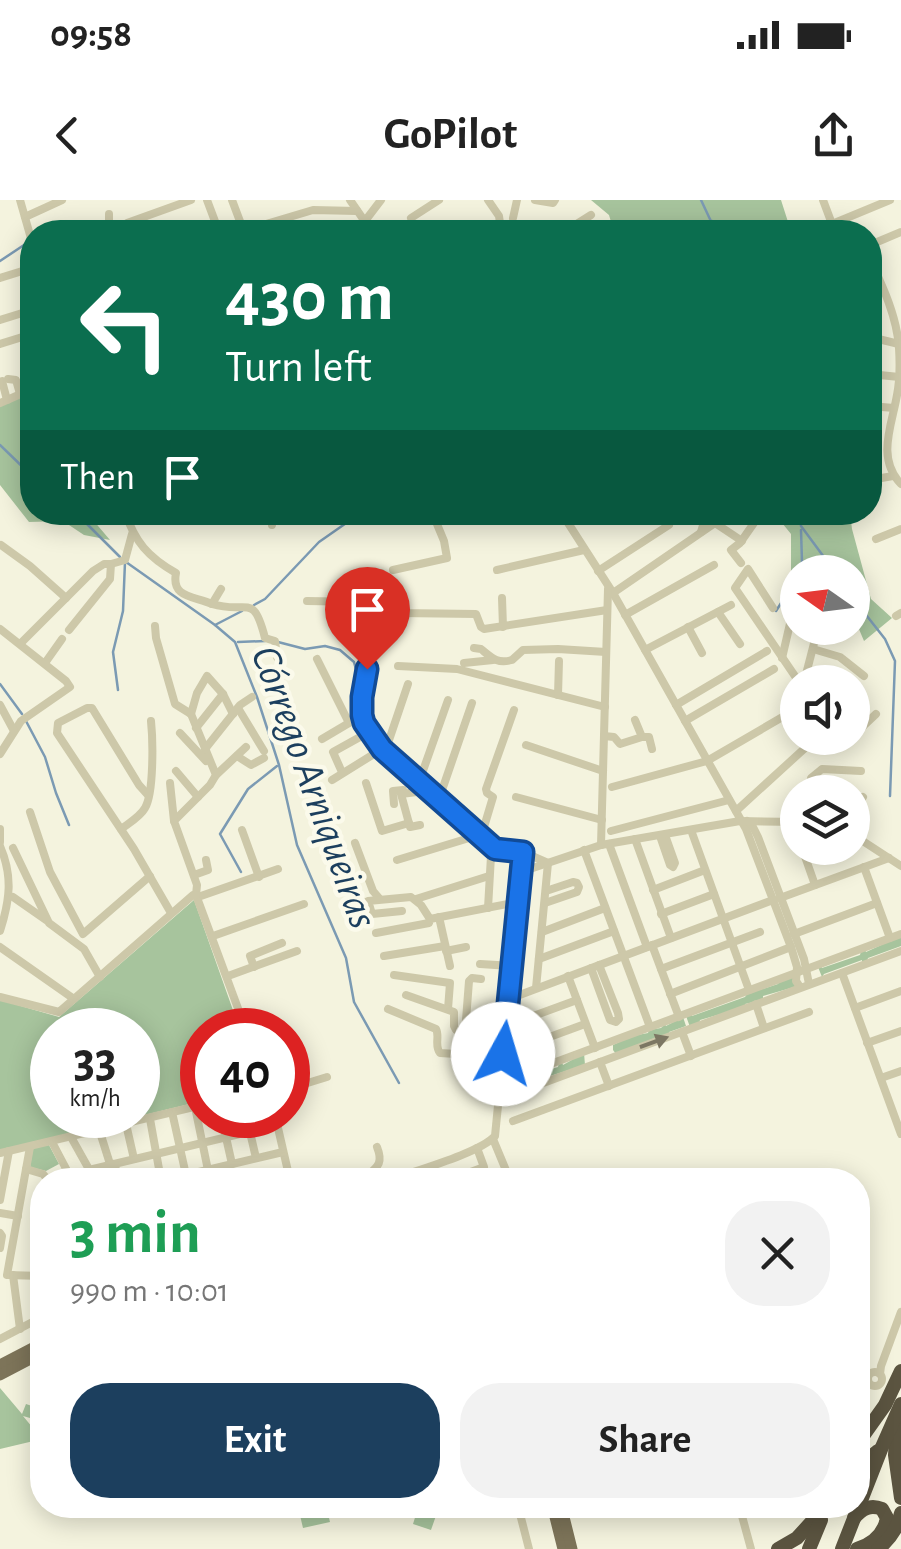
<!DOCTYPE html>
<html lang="en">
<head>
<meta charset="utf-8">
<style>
  body { margin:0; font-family:"Alegreya Sans",sans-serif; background:#f2f2f2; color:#222; height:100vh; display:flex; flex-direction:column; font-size:38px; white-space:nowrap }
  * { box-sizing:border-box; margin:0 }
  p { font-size:32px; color:#767676 }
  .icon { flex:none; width:55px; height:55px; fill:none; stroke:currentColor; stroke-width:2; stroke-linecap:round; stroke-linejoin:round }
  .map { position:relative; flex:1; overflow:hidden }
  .side { position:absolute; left:30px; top:968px; width:840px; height:350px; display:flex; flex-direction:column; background:#fff; border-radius:40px; box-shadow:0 5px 25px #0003 }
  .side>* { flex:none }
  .guide { position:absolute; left:20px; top:20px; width:862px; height:305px; border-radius:40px; box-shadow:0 5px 25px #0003; background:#0b6e4f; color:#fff; overflow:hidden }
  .needle { width:65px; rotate:284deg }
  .buttons { position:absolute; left:780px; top:355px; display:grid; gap:20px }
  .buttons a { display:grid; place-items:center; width:90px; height:90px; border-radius:50%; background:#fff; box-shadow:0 5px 25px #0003; font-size:50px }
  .speed { position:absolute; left:30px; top:808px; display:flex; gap:20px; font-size:50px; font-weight:700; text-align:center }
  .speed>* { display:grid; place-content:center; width:130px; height:130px; border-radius:50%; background:#fff; box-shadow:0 5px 25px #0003; line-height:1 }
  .speed small { font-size:25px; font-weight:400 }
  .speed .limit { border:15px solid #d22; background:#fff; color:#111 }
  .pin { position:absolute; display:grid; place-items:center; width:85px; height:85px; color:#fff; margin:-102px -42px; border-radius:50% 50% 50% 0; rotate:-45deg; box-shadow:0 0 10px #0007 }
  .pin .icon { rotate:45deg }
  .me { position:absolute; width:110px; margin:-55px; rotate:6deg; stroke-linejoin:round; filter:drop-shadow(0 0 8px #0008) }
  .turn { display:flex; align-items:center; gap:35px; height:210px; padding:0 40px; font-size:45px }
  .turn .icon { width:130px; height:130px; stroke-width:2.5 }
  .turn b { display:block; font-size:70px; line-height:85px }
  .then { display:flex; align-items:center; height:95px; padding:0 40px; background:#0003; gap:20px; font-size:38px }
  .round { display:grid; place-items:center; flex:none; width:105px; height:105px; border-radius:40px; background:#f2f2f2 }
  .head { display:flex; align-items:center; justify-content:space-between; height:170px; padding:0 40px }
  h1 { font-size:60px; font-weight:700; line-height:75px; color:#1e9e55 }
  .primary-button { display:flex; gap:20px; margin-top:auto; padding:20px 40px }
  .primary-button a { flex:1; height:115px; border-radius:40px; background:#1c3f5e; color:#fff; font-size:40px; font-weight:700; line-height:115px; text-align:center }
  .primary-button a+a { background:#f2f2f2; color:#222 }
  .status { display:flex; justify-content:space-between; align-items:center; height:70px; padding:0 50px; background:#fff; direction:ltr }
  .status svg { height:28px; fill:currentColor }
  header { display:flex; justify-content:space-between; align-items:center; height:130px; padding:0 40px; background:#fff; font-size:45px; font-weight:700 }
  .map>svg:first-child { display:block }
</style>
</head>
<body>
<div class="status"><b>09:58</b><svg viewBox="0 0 49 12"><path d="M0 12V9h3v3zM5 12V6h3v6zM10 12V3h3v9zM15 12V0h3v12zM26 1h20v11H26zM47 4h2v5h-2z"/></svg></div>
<header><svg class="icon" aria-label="back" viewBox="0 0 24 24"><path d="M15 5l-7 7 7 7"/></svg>GoPilot<svg class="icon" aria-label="share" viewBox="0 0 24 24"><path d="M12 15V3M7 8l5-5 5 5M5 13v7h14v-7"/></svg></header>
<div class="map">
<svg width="901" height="1349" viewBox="0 0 901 1349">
  <rect width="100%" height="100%" fill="#f4f3de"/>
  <!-- green -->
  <g fill="#a7c49d" fill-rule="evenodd">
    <path d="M591,0H781L789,25L797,32H614L609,15Z"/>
    <path d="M32,190V246L24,254L32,281V312L87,313L110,340L84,335L63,321L29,322L0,285V203Z"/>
    <path d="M774,313H850L852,329L871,399L892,418L864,441L853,415L852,372H798L797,384L791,385V334Z"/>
    <path d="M194,700L240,830H202V901L0,950V800L59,817ZM52,830H138V915H52Z"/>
    <path d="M901,736V746L868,758L867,761L862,763V760L824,774L822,777L818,767L821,766L822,768L860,755L861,751L865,750L866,752Z"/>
    <path d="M794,775L798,786L763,796V800L745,804V807L700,820L699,823L690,827L686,816L691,814L692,816L745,797L747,794L778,784L779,782Z"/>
    <path d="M683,817L686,826L669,832V835H662L616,854L613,850V845L632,836L648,833L649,830L661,828L665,824L666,826Z"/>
    <path d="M584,853L585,865L537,880V883L526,885L511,893L510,882L558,867L559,863L562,862L563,865Z"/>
    <path d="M49,945L59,964L46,971L30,967L33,948Z"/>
    <path d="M0,1188L22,1214L26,1204L41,1209L37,1220L23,1216L42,1239L0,1249Z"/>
    <path d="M326,1305L330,1322L303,1328L299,1311Z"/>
    <path d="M419,1305L438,1310L431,1330L413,1324Z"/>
  </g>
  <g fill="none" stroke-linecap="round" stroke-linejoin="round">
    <!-- stream -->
    <g stroke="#7b9ab3" stroke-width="2.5">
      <path d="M701,0L716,32"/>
      <path d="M678,32L685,25L712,21"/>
      <path d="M0,61L24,45"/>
      <path d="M0,245L32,276"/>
      <path d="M75,312L120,357"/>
      <path d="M799,312L801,326L835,372"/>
      <path d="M126,362L215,425L235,442L257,497L279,565L297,645L346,758L354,802L399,883"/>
      <path d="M798,372L802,362L801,330"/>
      <path d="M852,397L885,439L895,461L890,596"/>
      <path d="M254,405L265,399L319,342L362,312"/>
      <path d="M776,411L792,386L797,374"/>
      <path d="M215,425L242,411"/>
      <path d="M238,442L265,441"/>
      <path d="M278,442L305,449L325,446L340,450L354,462L358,477"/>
      <path d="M0,484L22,514"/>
      <path d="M118,490L113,452L123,411L125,362"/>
      <path d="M26,521L45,557L56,593L69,625"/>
      <path d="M241,672L220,634L248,589L277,566"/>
    </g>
    <!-- minor -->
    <g stroke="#cdc8a9" stroke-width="8">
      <path d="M20,0L32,42"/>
      <path d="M207,0L219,32"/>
      <path d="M232,0L241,24L246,30L313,10L357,11"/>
      <path d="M350,0L372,32"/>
      <path d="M488,0L499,16L500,23"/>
      <path d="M535,0L553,3L555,0"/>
      <path d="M823,0L832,24L840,32"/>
      <path d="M25,17L62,0"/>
      <path d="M411,18L439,0"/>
      <path d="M513,18L517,0"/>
      <path d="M365,21L381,0"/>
      <path d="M127,23L191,0"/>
      <path d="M832,24L890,0"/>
      <path d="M109,32V14"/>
      <path d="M576,32L572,27L591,15"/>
      <path d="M870,45L901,32"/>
      <path d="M870,59C883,87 897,117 899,148C900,164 900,180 897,195C892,225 876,258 901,284"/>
      <path d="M0,78L32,68"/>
      <path d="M0,120L32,110"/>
      <path d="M872,122L874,139"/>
      <path d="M870,137L899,144"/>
      <path d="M0,144L32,134"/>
      <path d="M31,157L32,164"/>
      <path d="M870,174L899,177"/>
      <path d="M8,179L16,180L20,194"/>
      <path d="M2,181L7,200"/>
      <path d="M0,203L32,189"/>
      <path d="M870,206L894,208"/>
      <path d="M27,269L32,265"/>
      <path d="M870,280L893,276"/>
      <path d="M125,312C135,342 148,357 176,373C171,398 194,396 212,404L221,389"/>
      <path d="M561,312L613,393L746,629L791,747L797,767L796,781L800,787"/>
      <path d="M499,318L507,312"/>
      <path d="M391,320L407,312"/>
      <path d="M272,325L273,312"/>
      <path d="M701,332L707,312"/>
      <path d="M876,339L901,329"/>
      <path d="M1,345L30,366L66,398"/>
      <path d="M741,363L731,350L740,343L754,323V320L749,312"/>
      <path d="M393,370L447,358L444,341L432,312"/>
      <path d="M497,370L584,350"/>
      <path d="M598,371L669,325L662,312"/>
      <path d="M381,373L365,377L363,379L368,460L361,506L364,523L369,532L385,552L494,648L523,652L548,663L536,788"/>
      <path d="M613,393L715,323L742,341"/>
      <path d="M502,398L503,427"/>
      <path d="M307,401L364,402"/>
      <path d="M212,404C248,415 253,391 265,438L275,441L277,457"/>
      <path d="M773,408L748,369L735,388L799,482"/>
      <path d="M391,409L400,413L476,414L481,427L484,429L607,410"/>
      <path d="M718,412L740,444"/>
      <path d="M625,415L714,365"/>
      <path d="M896,416L901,413"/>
      <path d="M155,426L156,438L175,504L191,514L216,575L210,585L174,621L197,685L196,695L246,830"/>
      <path d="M688,427L702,453"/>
      <path d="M0,429L66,481L70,487L21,521L0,554"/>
      <path d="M69,430L110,379L111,364"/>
      <path d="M21,443L93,371L104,364H111L125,360L132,334"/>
      <path d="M474,448L481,449C492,458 497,464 512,460L523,450L558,449L606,452"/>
      <path d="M813,449L840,457L864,476"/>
      <path d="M645,450L731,405"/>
      <path d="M782,458L796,398"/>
      <path d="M317,459L349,523L362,515"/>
      <path d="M45,463L62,439"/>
      <path d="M464,463L493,460"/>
      <path d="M398,466L457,469L605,507"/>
      <path d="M804,482L818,428"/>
      <path d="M558,495L559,461"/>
      <path d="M0,505L14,531"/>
      <path d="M676,505L767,451"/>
      <path d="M238,508L264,551"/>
      <path d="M852,509L854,508"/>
      <path d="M191,514L197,493L207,476L223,494L233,514"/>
      <path d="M685,521L774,469"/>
      <path d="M852,523L859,530L876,514"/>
      <path d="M196,528L223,494"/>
      <path d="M180,533L206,561"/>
      <path d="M604,536L614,537L620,544L642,537L635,520"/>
      <path d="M642,537H649L652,549"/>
      <path d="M322,539L349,523"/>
      <path d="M526,545L603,571"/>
      <path d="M205,549L240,505L252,497"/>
      <path d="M385,552L408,484"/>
      <path d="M237,556L251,565L264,558"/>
      <path d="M341,570L333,552L369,532"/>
      <path d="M176,571L198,597"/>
      <path d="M216,575L246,547"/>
      <path d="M332,580L382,549"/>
      <path d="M419,582L448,500"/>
      <path d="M170,583L174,621"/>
      <path d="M366,583L382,631L409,623"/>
      <path d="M612,587L707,561L798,508"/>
      <path d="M809,592L811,578L822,569L861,571"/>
      <path d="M148,595L139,585L92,508H87L58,523L57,533L134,649L171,713"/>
      <path d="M516,597L602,620"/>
      <path d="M439,599L472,503"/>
      <path d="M394,604L393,591L403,590"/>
      <path d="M736,611L816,538"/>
      <path d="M30,612L50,672L83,734L150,676"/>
      <path d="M852,614L863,597"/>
      <path d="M747,621L752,625L758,637L804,759L809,784"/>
      <path d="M420,625L410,627L401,594L417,592L425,588"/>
      <path d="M0,629V642"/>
      <path d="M121,629C129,623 140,617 145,608C154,593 153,540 151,521"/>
      <path d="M242,630L259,677"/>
      <path d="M691,630L749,790"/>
      <path d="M611,631L729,600"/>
      <path d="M852,634L901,666"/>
      <path d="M660,636L670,665L673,667L675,663L665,635"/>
      <path d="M481,637L493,597L487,593L486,589L514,510"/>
      <path d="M635,639L671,738"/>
      <path d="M355,643L373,691L379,698"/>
      <path d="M609,644L647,747"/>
      <path d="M601,645L608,389"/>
      <path d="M0,646C13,676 10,700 0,731"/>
      <path d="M13,648L49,723L84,749L100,777"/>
      <path d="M802,648L815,685"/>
      <path d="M584,650L650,827"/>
      <path d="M397,660L479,635"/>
      <path d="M864,667L890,738"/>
      <path d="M521,672L601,645L740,621L798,622"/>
      <path d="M194,675L208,670L206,660"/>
      <path d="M653,690L705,670"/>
      <path d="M13,697L46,720"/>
      <path d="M198,697L278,669"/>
      <path d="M780,698L889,658"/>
      <path d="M416,699L489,676"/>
      <path d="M545,703L577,692L579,687L577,683L573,682L546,691"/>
      <path d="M488,708L491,656"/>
      <path d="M402,711L372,714L368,701L411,697L421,705L430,719"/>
      <path d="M661,714L714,694"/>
      <path d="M439,717L450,766"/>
      <path d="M366,723L363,711L369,706"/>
      <path d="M542,732L605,708"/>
      <path d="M376,733L429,723L430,719L518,702"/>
      <path d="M794,734L877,703"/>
      <path d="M213,736L304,704"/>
      <path d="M652,745L679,817"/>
      <path d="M0,747L74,799"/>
      <path d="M446,751L466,747"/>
      <path d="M384,756L445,746"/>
      <path d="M539,759L614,731"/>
      <path d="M480,764L512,766"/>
      <path d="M254,767L250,756L282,743"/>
      <path d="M591,768L610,820L616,822L619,819L618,813L599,765"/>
      <path d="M661,769L760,732"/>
      <path d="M842,773L901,934"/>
      <path d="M394,775L450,783L448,809"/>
      <path d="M228,776L297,751"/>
      <path d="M568,776L595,848"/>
      <path d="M670,794L791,747"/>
      <path d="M406,795L454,812V826L456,830L504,842"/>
      <path d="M0,797L59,812L193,695H196"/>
      <path d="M509,799L773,700"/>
      <path d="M756,804L764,828"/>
      <path d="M855,808L901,791"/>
      <path d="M388,809L436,829C440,836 434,846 440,853L503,857"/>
      <path d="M506,826L577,800"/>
      <path d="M682,832L691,856"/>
      <path d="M465,833L469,781L472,778L481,779"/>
      <path d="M867,843L901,831"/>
      <path d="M503,854L585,824"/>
      <path d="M288,856L291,854L290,848"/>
      <path d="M600,862L609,886"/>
      <path d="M881,878L901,871"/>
      <path d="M499,883L901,734"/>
      <path d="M288,889L327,877"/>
      <path d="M497,900L901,751"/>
      <path d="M195,907L210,980"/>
      <path d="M172,912L186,975"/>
      <path d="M221,915L232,964"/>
      <path d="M246,915L256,958"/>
      <path d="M275,915L290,980"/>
      <path d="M150,919L161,980"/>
      <path d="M513,921L809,812"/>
      <path d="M126,924L134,959"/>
      <path d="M99,929L110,964"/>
      <path d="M71,937L95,980"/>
      <path d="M493,939L510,980"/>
      <path d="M52,942L72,980"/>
      <path d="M30,947L7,1075L42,1076"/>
      <path d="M0,953L202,905"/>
      <path d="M113,964L122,980"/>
      <path d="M26,969L43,974L48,980"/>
      <path d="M89,970L277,925"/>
      <path d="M165,980L283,952"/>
      <path d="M251,980L288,971"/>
      <path d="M319,980L356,973L363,980"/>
      <path d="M367,980V976C379,966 383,962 377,947"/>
      <path d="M373,980L398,972"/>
      <path d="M390,980C414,971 480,953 495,936L523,652"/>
      <path d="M449,980L484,967L477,948"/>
      <path d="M492,980L508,974"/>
      <path d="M0,1000L9,951"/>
      <path d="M0,1013L18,1016"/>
      <path d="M0,1033L2,1036L0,1048"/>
      <path d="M13,1075L20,1129"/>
      <path d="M37,1075L42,1121"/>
      <path d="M0,1139L42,1117"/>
      <circle cx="875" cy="1179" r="7"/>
      <path d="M880,1174L881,1166L901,1112"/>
      <path d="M515,1305L519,1310L529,1349"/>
      <path d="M739,1305L751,1349"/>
      <path d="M564,1316L569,1311L596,1305"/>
    </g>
    <!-- major -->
    <g stroke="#7d7459" stroke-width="11">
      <path d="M0,1165L42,1143"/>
      <path d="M0,1175L42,1153"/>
      <path d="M552,1305L563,1349"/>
      <path d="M561,1305L572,1349"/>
    </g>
    <!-- highway -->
    <g stroke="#5b5440" stroke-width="14">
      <path d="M897,1224L895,1255L901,1298"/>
      <path d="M860,1239L859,1254L862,1264L878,1251"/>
      <path d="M858,1243L885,1205L901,1171"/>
      <path d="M854,1318C862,1309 870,1304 882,1309L887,1318C884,1334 873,1344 857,1349"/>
      <path d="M778,1349L797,1338L827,1305"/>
      <path d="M809,1349L821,1320"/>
      <path d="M842,1349L882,1247L901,1204"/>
      <path d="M878,1349C890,1339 898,1328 901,1313"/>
    </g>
  </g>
  <!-- one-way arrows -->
  <defs><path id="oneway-solid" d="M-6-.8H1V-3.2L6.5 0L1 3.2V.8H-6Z" transform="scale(2.5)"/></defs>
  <use fill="#7c7763" href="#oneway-solid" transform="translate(654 842) rotate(-20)"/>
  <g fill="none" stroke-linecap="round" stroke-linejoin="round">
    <defs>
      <path id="route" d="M367,469L362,497V515L364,523L382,549L495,649L523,652L503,854"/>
    </defs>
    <!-- route casing -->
    <use href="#route" stroke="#114b97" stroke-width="25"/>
    <!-- route -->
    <use href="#route" stroke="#1a73e8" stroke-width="18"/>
  </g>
  <g text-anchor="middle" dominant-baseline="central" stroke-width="9" stroke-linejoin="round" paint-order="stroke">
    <!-- water labels -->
    <g font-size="42" font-style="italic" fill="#1c3f5e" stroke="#fbfaeb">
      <text transform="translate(314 587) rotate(70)">Córrego Arniqueiras</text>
    </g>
  </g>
</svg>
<div class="buttons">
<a><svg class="needle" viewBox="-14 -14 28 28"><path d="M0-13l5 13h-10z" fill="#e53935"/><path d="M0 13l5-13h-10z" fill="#767676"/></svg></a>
<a><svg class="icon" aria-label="sound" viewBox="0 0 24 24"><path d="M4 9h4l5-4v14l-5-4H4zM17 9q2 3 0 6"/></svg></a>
<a><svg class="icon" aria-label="layers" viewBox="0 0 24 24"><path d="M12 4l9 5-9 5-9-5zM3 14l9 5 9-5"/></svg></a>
</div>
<div class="speed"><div>33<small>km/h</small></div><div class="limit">40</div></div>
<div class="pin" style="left:367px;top:469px;background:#d93025"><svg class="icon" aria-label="arrive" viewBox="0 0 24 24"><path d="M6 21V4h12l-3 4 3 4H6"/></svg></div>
<svg class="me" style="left:503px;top:854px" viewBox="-20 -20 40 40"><circle r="19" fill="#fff"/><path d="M0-13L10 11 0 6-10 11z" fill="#1a73e8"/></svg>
<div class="guide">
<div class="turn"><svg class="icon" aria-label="left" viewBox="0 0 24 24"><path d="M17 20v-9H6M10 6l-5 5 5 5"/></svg><div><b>430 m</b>Turn left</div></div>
<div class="then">Then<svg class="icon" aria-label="arrive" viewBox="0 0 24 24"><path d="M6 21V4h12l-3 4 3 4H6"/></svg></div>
</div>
<section class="side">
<div class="head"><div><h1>3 min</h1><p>990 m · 10:01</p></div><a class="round"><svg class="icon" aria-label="close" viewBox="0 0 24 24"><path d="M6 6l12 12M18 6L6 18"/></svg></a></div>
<div class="primary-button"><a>Exit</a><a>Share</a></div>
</section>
</div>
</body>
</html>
